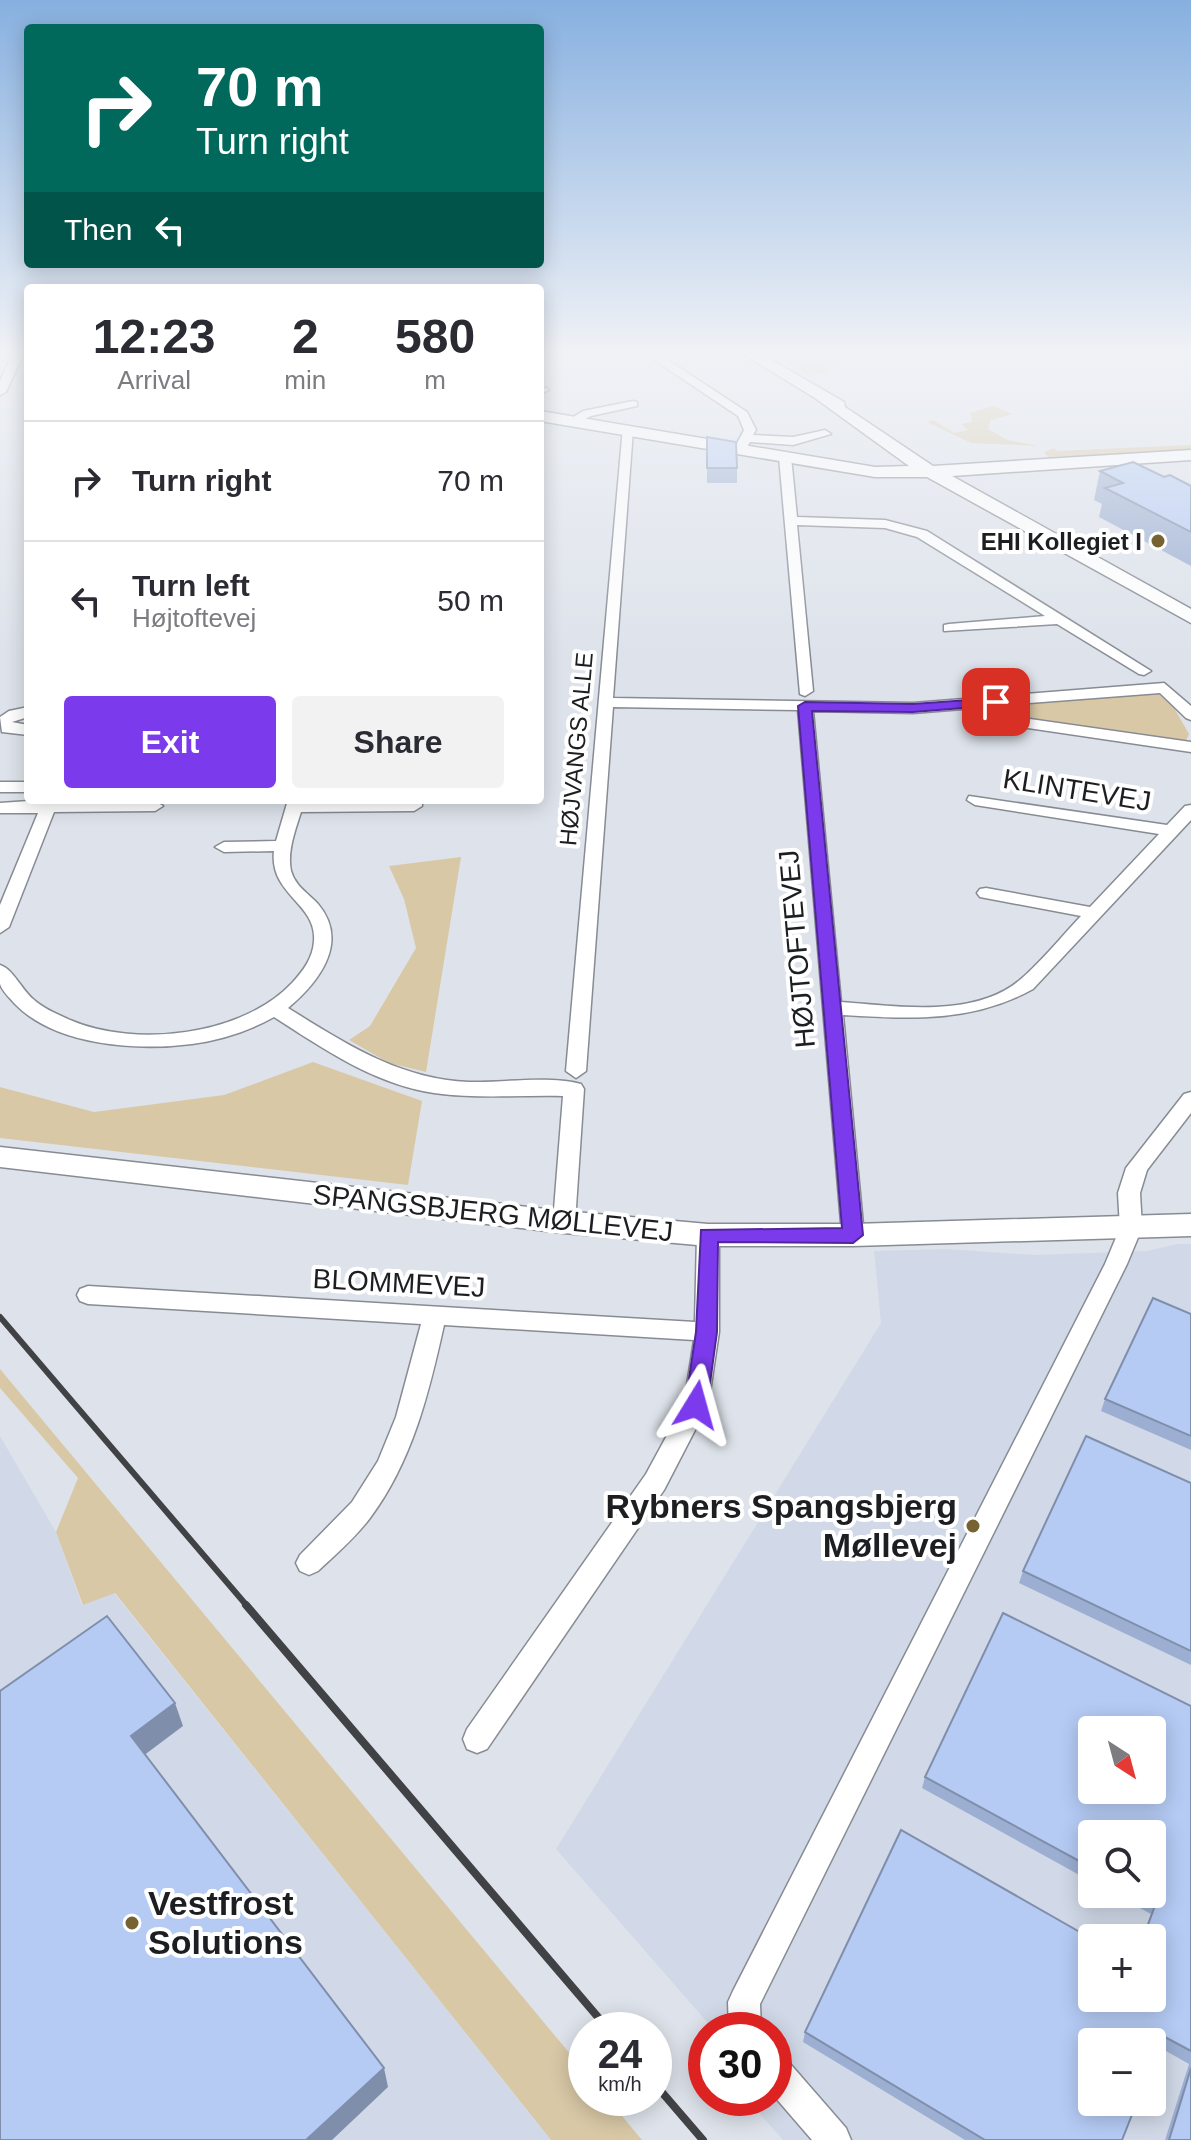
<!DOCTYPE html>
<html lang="en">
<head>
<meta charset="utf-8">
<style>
  body { margin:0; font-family:Helvetica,sans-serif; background:#f2f2f3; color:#2b2b33; height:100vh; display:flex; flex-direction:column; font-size:30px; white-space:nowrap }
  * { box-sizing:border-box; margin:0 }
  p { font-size:26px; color:#7c7c81 }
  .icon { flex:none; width:44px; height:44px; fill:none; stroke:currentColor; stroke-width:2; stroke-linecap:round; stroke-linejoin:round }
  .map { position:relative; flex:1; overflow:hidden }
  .panel { position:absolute; left:24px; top:284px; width:520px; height:520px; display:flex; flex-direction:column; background:#fff; border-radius:8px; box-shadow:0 4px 20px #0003 }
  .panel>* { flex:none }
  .guide { position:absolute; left:24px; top:24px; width:520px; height:244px; border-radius:8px; box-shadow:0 4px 20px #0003; background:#00695c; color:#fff; overflow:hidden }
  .needle { width:52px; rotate:144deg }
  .fabs { position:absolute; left:1078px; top:1716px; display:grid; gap:16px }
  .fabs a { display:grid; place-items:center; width:88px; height:88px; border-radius:8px; background:#fff; box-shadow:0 4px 20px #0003; font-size:40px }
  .speed { position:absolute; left:568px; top:2012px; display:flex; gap:16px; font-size:40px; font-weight:700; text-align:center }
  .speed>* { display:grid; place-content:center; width:104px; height:104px; border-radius:50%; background:#fff; box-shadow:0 4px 20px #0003; line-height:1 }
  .speed small { font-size:20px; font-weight:400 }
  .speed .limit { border:12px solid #d22; background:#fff; color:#111 }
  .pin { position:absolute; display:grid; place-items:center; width:68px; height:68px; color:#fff; margin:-34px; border-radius:16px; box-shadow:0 4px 12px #0006 }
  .me { position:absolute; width:88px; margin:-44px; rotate:8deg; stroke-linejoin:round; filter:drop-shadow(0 0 6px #0008) }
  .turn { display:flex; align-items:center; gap:28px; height:168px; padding:0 40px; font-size:36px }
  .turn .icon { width:104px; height:104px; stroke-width:2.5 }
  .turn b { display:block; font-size:56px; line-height:68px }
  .then { display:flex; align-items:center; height:76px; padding:0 40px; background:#0003; gap:16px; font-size:30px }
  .eta { display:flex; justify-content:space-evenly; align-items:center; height:136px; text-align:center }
  .eta b { font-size:48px; font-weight:700; line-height:56px }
  .action { display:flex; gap:16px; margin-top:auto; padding:16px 40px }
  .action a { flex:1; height:92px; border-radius:8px; background:#7c3aed; color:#fff; font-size:32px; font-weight:700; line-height:92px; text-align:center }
  .action a+a { background:#f2f2f3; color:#2b2b33 }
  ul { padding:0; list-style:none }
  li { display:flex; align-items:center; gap:24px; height:120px; padding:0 40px; border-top:2px solid #e1e1e2 }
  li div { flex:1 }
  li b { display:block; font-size:30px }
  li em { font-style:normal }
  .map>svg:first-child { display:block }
</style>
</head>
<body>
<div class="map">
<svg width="1191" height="2140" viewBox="0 0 1191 2140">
  <rect width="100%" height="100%" fill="#dee3eb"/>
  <!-- built -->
  <g fill="#d1d9e8" fill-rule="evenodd">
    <path d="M1177,1244H1191V2140H783L746,2098H774V2030H714L556,1849L881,1323L874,1251L946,1249L1034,1255L1147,1251ZM1092,1730H1152V1790H1092ZM1092,1834H1152V1894H1092ZM1092,1938H1152V1998H1092ZM1092,2042H1152V2102H1092Z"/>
    <path d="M0,1436L56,1532L82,1605L114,1593L551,2140H0Z"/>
  </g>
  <!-- green -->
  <g fill="#d8c8a6">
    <path d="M774,355H870L823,363L829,372L809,376Z"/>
    <path d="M993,406L1013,414L991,420L988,429L1007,440L1039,446L971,443L927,422L933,420L954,433L968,430L961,424L972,422L970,413Z"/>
    <path d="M1191,445V452L1048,457L1044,452L1054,448L1057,451Z"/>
    <path d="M1158,694L1170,701L1189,734L1185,743L987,713L980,707Z"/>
    <path d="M461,857L426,1072L389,1063L349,1040L370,1026L416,948L404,899L389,866Z"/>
    <path d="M313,1062L422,1101L408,1185L0,1138V1087L94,1112L224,1095Z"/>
    <path d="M0,1369L586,2073V2098H607L642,2140H551L115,1593L83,1605L56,1532L78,1478L0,1388Z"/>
  </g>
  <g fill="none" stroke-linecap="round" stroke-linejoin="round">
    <defs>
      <g id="street">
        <path d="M12,355H23L6,392L0,395V381Z"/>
        <path d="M647,355H660L747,412L756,430L753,435L793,437L825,430L831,434L793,445L750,442L744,452H736L734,449L744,430L738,416Z"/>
        <path d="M540,387L547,388L549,390L540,394Z"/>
        <path d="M633,401L637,402V406L591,416L573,425L567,421L583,411Z"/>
        <path d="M623,427L633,430L613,698L913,703L1164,683L1191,706V720L1186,718L1160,693L978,707L988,713L1191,742V752L987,722L971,717L963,709L913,713L813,711L841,1002C897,1006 975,1019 1021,979C1043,960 1061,937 1081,916L980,897L977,893L980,889L986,888L1090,907L1159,834L975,805L967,800L969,796L1167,825L1185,806L1191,805V820L1033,989C972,1023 910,1019 843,1015L864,1235L861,1241H845L842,1235L798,710L613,707L586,1071L576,1078L566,1071Z"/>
        <path d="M785,453L791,457L797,517L885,520L927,531L1151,671L1144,675L1139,674L1057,624L944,631V625L949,624L1045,616L917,537L885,528L797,525L813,691L805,696L800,694L779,457Z"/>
        <path d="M28,707V717L12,722L28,725V735L2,732L0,717L9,711Z"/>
        <rect x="0" y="782" width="28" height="10"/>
        <path d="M43,800L155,801L163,806L155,811L54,812L9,927L0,933V905L38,813H0V803Z"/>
        <path d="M288,800H422V806L414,811L301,812C295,831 287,852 291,871C295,886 309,894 318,904C350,942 319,982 288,1008C346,1044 399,1079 469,1082C503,1083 550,1075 581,1084L584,1089L575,1222L572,1228H556L553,1222L563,1096C521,1095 477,1099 434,1093C374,1084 324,1049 274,1017C249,1031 221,1040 192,1044C137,1051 56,1046 15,1004C10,998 2,991 0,984C0,978 0,971 0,965C13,969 22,990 33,999C44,1009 57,1014 70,1020C135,1048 242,1036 292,983C303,971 313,958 314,941C317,903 269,895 274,851L224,852L215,847L224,842L276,841Z"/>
        <path d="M1191,1092V1113L1147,1170L1140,1193L1142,1228L1127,1264L760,2004L761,2030H729L728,2002L733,1991L1105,1264L1120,1228L1118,1193L1126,1168L1184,1094Z"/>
        <path d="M708,1227L716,1229L719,1235V1332L708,1405L664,1490L487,1749L477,1753L467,1749L463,1739L467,1729L646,1474L684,1404L694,1340L444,1325C429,1393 412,1462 370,1518C355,1538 336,1554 318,1571L309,1575L300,1571L296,1563L300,1555L352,1502L378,1461L396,1417L421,1324L88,1304L80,1301L77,1295L80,1289L88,1286L695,1322L697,1235L700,1229Z"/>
        <path d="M774,2055L786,2059L846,2128L851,2140H812L774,2096Z"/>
      </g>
      <g id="secondary">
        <path d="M745,355H763L844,402L845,407L933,466L1191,450V460L952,476L1191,609V623L927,477H875L540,421V411L875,467L909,466L815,398Z"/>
        <path d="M0,1147L564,1211L708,1224H853L1191,1214V1236L853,1246H708L564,1233L0,1167Z"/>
      </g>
    </defs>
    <!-- street casing -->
    <use href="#street" stroke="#878b93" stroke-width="3"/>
    <!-- secondary casing -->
    <use href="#secondary" stroke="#878b93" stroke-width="3"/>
    <!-- street -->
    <use href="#street" fill="#fff" fill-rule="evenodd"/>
    <!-- secondary -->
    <use href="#secondary" fill="#fff" fill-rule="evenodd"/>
    <!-- rail-far1 -->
    <path stroke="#404246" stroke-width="6" d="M0,1317L248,1607"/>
    <!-- rail -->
    <g stroke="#404246" stroke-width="8">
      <path d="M246,1605L609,2030"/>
      <path d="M654,2083L703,2140"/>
    </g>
  </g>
  <!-- wall -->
  <g fill="#9cafd2">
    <path d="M707,437L737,468V483H707Z"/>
    <path d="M1100,471L1164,477L1191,486V566L1099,517L1102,504L1094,500Z"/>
    <path d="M1191,1314V1450L1101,1411L1105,1399Z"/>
    <path d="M1191,1483V1665L1019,1583L1023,1571Z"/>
    <path d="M1191,1706V2140H1165L1189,2064L1159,2047L1122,2140H965L803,2042L805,2032L1152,1998V1938H1142L1151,1914L1114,1894H1152L1092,1834V1882L922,1788L925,1777Z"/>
  </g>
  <!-- shaded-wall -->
  <g fill="#7f8eab">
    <path d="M175,1703L183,1726L139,1759L131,1736Z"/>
    <path d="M384,2068L388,2087L332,2140H306Z"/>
  </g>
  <!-- building -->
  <g fill="#b5cbf4" stroke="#7f8eab" stroke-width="2" fill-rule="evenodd">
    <path d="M707,437L736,442L737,468H707Z"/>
    <path d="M1133,462L1164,477L1170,475L1191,486V532L1105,488L1123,483L1100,471Z"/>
    <path d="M1153,1298L1191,1314V1436L1105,1399Z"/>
    <path d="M1086,1436L1191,1483V1651L1023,1571Z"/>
    <path d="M1003,1613L1191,1706V2051L1163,2036L1152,2064V2042H1092V2102H1137L1122,2140H985L805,2032L901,1830L1092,1939V1998H1152V1938H1143L1156,1903L1139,1894H1152V1834H1092V1868L925,1777ZM1092,1730H1152V1790H1092Z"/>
    <path d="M107,1616L175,1703L131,1736L384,2068L306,2140H0V1691Z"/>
    <path d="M1191,2068V2140H1169Z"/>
  </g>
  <!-- sky -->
  <linearGradient id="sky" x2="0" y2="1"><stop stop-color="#87b0e0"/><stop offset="0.54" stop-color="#f0f2f6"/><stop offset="1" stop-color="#f0f2f6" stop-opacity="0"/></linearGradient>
  <rect width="1191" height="655" fill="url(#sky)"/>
  <!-- route -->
  <path fill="#7c3aed" stroke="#51269a" stroke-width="2" d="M996,698L1003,702L1001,705L913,712L812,711L863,1235L853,1243L718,1242L717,1332L707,1405L704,1411H688L685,1405L696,1332L701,1230L842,1228L798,706L805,702L913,704Z"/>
  <!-- markers -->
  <g fill="#776231" stroke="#fff" stroke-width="3">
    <circle cx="1158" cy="541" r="8"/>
    <circle cx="973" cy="1526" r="8"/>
    <circle cx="132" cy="1923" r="8"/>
  </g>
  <g text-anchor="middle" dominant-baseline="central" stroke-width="8" stroke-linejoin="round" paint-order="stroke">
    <!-- far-poi labels -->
    <g font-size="24" font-weight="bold" fill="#1d1e22" stroke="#fff" text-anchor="end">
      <text x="1142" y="541">EHI Kollegiet I</text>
    </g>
    <!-- far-street labels -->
    <g font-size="24" fill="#1d1e22" stroke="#fff">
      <text transform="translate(576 749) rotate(-85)">HØJVANGS ALLE</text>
    </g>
    <!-- street labels -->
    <g font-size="28" fill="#1d1e22" stroke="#fff">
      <text transform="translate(1077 790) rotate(9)">KLINTEVEJ</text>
      <text transform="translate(797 949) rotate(-95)">HØJTOFTEVEJ</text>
      <text transform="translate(493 1213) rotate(6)">SPANGSBJERG MØLLEVEJ</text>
      <text transform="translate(399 1283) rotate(3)">BLOMMEVEJ</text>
    </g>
    <!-- near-poi labels -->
    <g font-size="34" font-weight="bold" fill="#1d1e22" stroke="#fff" text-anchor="end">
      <text x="957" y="1506">Rybners Spangsbjerg<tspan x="957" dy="39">Møllevej</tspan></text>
      <text x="148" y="1903" text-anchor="start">Vestfrost<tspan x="148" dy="39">Solutions</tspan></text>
    </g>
  </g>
</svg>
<div class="fabs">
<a><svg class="needle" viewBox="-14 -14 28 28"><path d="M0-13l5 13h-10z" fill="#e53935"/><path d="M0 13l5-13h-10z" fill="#7c7c81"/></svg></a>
<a><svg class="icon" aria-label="search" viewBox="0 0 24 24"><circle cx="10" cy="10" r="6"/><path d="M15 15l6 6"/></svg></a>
<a>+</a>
<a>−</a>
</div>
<div class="speed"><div>24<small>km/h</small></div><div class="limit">30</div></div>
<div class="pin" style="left:996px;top:702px;background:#d93025"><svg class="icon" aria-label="arrive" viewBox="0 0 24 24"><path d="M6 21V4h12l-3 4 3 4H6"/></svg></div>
<svg class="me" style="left:696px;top:1405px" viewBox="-20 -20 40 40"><path d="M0-17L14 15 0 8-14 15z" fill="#7c3aed" stroke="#fff" stroke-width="4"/></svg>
<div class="guide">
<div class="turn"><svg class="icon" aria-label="right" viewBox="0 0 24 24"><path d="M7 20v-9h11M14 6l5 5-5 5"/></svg><div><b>70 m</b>Turn right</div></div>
<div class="then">Then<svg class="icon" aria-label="left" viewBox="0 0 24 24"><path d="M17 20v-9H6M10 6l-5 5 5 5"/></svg></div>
</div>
<section class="panel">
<div class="eta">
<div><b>12:23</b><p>Arrival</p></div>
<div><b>2</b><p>min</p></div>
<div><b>580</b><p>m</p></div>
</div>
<ul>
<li><svg class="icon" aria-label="right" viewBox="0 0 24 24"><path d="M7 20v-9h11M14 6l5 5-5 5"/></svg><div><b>Turn right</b></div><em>70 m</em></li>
<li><svg class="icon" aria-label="left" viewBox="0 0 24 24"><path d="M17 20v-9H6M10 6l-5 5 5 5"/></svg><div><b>Turn left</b><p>Højtoftevej</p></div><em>50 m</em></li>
</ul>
<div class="action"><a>Exit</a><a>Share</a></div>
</section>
</div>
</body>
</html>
